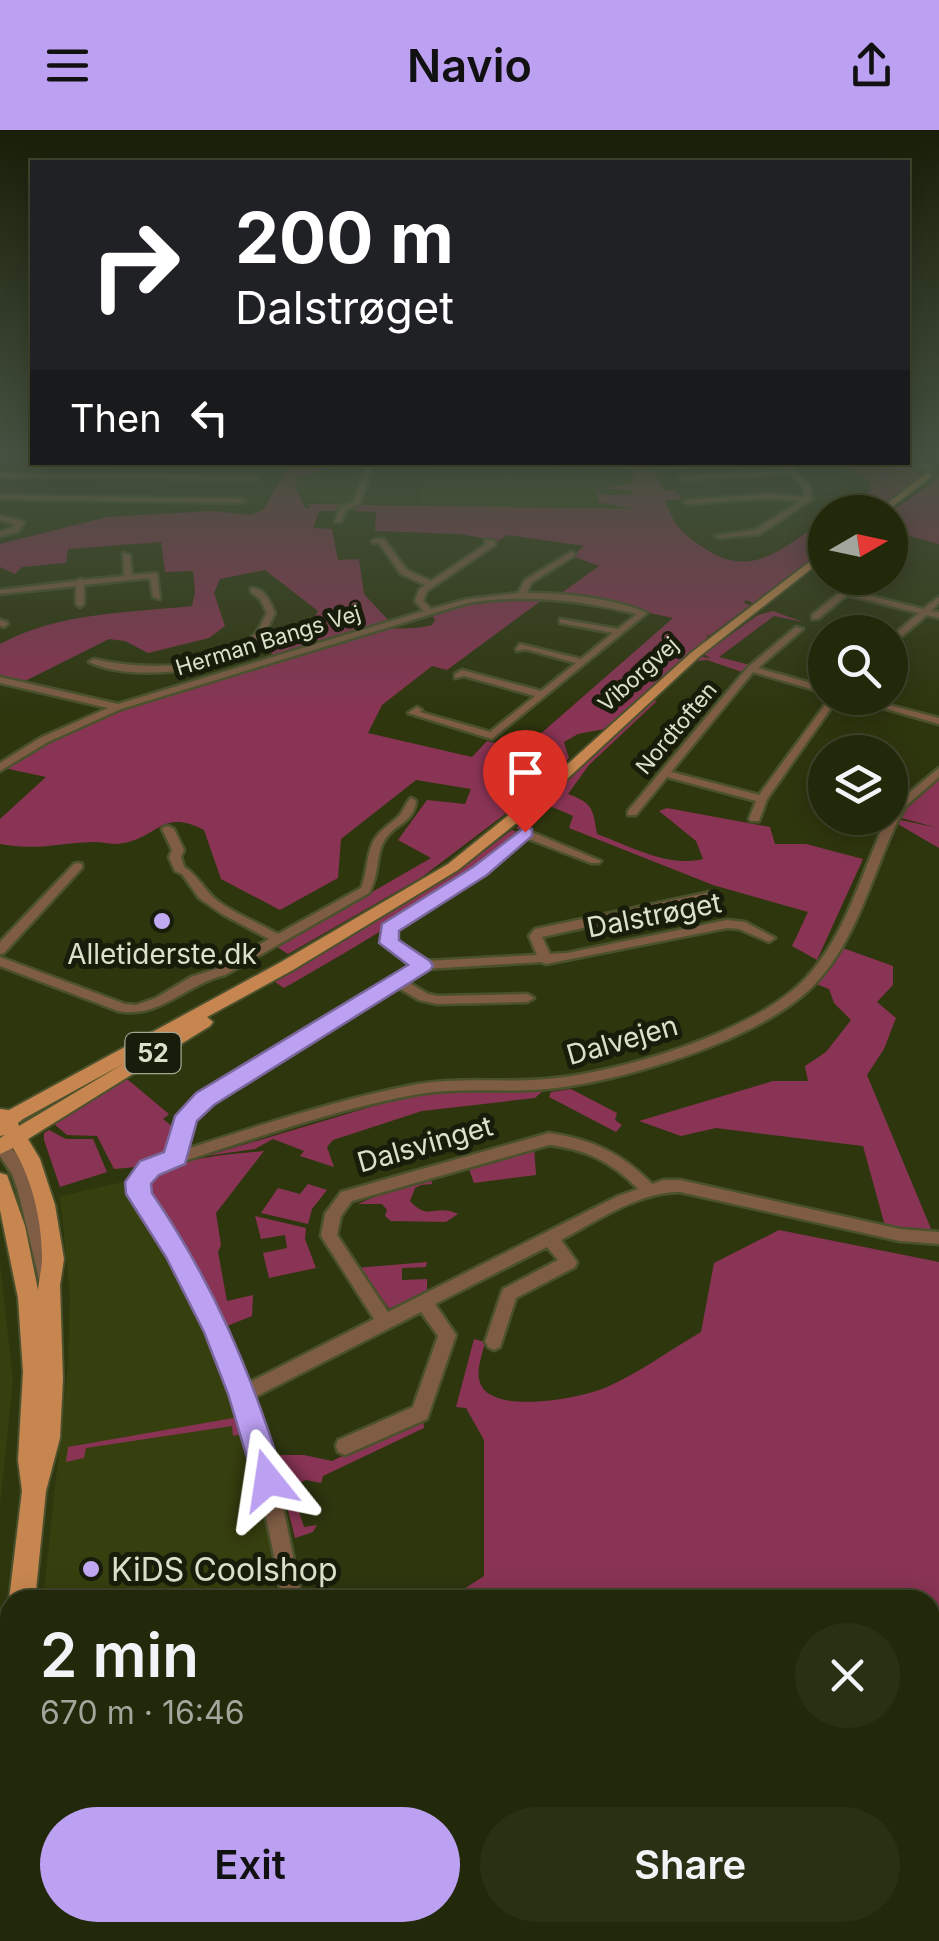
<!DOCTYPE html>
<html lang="en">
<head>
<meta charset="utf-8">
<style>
  body { margin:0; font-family:Inter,sans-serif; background:#2a3013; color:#f1f3f6; height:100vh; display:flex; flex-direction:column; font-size:38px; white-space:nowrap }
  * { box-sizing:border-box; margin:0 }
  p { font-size:32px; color:#a2a69c }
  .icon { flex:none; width:55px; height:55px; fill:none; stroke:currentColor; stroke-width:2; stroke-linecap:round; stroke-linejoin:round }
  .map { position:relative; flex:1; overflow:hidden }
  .drawer { position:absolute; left:0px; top:1460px; width:940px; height:352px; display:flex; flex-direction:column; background:#22280a; border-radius:30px 30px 0 0; box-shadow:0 5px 25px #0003,0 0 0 2px #3f442b }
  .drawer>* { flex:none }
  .top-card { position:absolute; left:30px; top:30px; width:880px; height:305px; border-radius:0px; box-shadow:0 5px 25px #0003,0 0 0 2px #3f442b; background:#202124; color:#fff; overflow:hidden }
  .needle { width:65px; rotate:81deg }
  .buttons { position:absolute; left:808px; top:365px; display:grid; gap:20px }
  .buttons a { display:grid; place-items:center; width:100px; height:100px; border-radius:50%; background:#22280a; box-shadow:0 5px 25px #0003,0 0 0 2px #3f442b; font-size:50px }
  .pin { position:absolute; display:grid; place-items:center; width:85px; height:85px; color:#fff; margin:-102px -42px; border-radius:50% 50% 50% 0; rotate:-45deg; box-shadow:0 0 10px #0007 }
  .pin .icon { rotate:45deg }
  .me { position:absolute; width:110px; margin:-55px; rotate:345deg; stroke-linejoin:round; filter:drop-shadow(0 0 8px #0008) }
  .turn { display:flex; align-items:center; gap:35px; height:210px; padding:0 40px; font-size:45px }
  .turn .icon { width:130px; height:130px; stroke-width:2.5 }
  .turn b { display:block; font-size:70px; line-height:85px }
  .then { display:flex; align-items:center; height:95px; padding:0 40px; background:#0003; gap:20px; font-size:38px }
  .round { display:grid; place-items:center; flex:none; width:105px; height:105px; border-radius:52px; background:#2a3013 }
  .summary { display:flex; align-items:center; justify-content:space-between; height:170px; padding:0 40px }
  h1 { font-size:60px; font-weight:600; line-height:75px }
  .button { display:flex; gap:20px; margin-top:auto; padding:20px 40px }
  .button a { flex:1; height:115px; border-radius:60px; background:#bca0f2; color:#111; font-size:40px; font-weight:600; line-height:115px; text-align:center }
  .button a+a { background:#2a3013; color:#f1f3f6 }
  header { display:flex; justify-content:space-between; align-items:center; height:130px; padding:0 40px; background:#bca0f2; color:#111; font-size:45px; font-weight:600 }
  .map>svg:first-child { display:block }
</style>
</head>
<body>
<header><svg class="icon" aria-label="menu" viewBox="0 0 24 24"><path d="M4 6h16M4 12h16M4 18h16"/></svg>Navio<svg class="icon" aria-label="share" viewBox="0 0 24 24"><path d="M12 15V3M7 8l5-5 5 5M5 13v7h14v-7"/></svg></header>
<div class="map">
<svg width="939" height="1811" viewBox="0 0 939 1811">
  <rect width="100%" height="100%" fill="#2e360e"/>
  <!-- built -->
  <g fill="#363f0e">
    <path d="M438,333L634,342L635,388L417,373L425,348Z"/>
    <path d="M318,341L364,342L355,373L306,372L296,349Z"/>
    <path d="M128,1051L129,1065L186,1158L242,1286L267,1399L277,1470H43L68,1235L70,1166L60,1066Z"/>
    <path d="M0,1133L13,1251L0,1375Z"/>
    <path d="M11,1802H301V1811H10Z"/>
  </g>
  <!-- green -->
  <g fill="#893454">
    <path d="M845,333H897L922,345L874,382H837L871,361L870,352Z"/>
    <path d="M634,337L653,338L663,360H675L682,369L665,370C674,396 682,403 704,418C753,451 782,417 825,390V419L753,473L746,470L744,473L750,475L709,506L705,504L708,507L604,599L578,604L564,612L569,628L547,651L514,649L493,669L513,678L422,747L288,824L277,817L431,728L398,710L427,670L465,674L471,659L416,650L341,709L338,748L280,780L221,749L204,700C160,677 157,711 117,714C109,714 102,712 94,712C55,713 41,721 0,714V689L46,647L4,638C111,571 249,536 371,501C392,496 412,501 432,495L435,490L431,484L484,470L546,467L447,540L432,536L382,575L368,603L472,627L487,611L522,620L673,488L560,464L599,436L572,426L584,416L508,405L498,411L460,404L375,401L376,382L354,381L357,375L633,379L598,372L597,358L602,365H633V361L603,358L633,354Z"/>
    <path d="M287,339H325L296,349L299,356L294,355L305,378L310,379L308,374H352L338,381H319L313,398L332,399L338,430L359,429L364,464L390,492L276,526L253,513L263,505L306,502L318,481L265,440L220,449L214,463L225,496L209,508L148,523L125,511L109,509L25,551L0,547V514C59,482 127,483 192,476L195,463L193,441L165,442L161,412L68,419L66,433L22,437L15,444L0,437V414L107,387L213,381L251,385L263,380Z"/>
    <path d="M939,348V414L890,401V382Z"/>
    <path d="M773,481L803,492L774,486L719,527L750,535L742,542L707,530L696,531L701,526L711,529L704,524L758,485Z"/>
    <path d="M653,570L657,571L589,635L568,664C593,673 593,679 597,704C630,716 668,738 703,729L696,711L659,681L667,678L770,697L775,714H806L863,729L817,830L792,816L808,782L713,755L569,698L573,686L550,676L522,700L516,698L544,672L552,671L548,669L556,660Z"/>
    <path d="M939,647V718L896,693L901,690L938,698L898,687L917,664Z"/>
    <path d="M512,700L518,702C447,764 366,811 284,858L275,852L454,744Z"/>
    <path d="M840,817L893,836V855L877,872L896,888L884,919L867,945L934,1106L885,1096L863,1016L716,998L681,1006L639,991L773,951H808L805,936L826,922L851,890L834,873L829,859L816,854Z"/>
    <path d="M127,949L169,984L163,989L174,998L165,1022L136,1037L114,1039L97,1006L67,1005L53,993Z"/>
    <path d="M545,959L535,968L422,981L333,1010L327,1017L334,1037L300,1026L304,1021L273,1009L255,1019L206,1026L417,963Z"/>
    <path d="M571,959L617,983L615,990L622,995L616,1002L549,967L551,962Z"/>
    <path d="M49,1000L66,1009H93L107,1042L60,1057L44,1010V1003Z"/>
    <path d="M534,1016L536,1045L474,1053L468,1036Z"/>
    <path d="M264,1021L216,1083L221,1115L218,1122L227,1171L253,1165L252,1186L227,1196L158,1076C155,1069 149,1062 152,1054C160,1027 239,1024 264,1021Z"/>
    <path d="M424,1049H431L432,1054L421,1055L415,1058L410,1071C429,1092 435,1073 458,1084L446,1092L391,1091L385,1086L387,1080L382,1074H358L374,1067V1061L409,1057Z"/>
    <path d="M308,1054L327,1060L312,1079L308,1094L261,1083L278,1058L300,1064Z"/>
    <path d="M255,1086L306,1098L305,1109L316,1138L269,1148L263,1123L287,1118L285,1105L261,1109Z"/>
    <path d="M779,1100L939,1132V1627L930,1632V1470H447L484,1446V1310L466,1278L456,1277L474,1209L485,1212C482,1226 474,1244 482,1257C499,1284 583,1268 607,1257C639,1243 670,1220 701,1202L714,1133Z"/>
    <path d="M427,1132L426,1137L402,1138V1150L427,1149V1160L390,1179L356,1138Z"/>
    <path d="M239,1287L241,1304L233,1306L232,1296L86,1318L84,1328L66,1332L68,1317Z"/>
    <path d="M423,1287L424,1298L323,1346L321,1353L306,1350L294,1355L292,1360L304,1397L317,1395L313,1402L295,1408L274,1325H304L332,1331Z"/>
  </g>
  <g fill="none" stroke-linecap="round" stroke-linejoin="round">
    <defs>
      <g id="minor">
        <path d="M0,326H32V328L0,329Z"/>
        <path d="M908,330L931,337L932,338L929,340L906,333Z"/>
        <path d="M368,332H374L360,374L346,380L341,392H335L340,377L353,373Z"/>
        <path d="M471,332L667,335L756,332L667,339Z"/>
        <path d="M778,332H785L809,355L812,369L760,404L719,408L715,406L755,400L801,371L767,368L688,374L684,372L688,370L767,364L804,367V357L790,344L682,350L679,348L682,346L786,340Z"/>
        <path d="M0,343L256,346L259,348L256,350L0,347Z"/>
        <path d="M0,365L241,369L245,371L241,373L0,369Z"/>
        <path d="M0,386L23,391L24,393L18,402L0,406V402L12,398L15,394L0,390Z"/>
        <path d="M376,409H384L407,440L431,451L486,414L485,410L495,411V415L427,461L423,471L431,479L467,469L518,463L525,450L571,422L575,424L574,426L531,453L527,463C563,463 615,468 647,483L492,609L408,583L417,577L422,580L420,582L490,602L535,566L464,546L455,548V544L462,540L541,561L576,533L525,519L517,521L516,519L520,514L581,529L613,503L560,493V489L618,499L637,484C580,470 526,464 468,473L121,579L48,612L0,641V633L40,608L108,578L0,553V547L118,574L424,481L415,471L419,460L425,455L401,444L379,413H373L372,411Z"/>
        <path d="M901,412L908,414L890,427V421Z"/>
        <path d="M123,423L130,425L132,445L157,443L160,469L153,467L150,448L84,455V474L80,477L76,474V456L0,464V460L76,451L80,449L84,450L124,446Z"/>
        <path d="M858,448H866L851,461L923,479L939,467V473L931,481L939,482V488L927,485L890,516V508L919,483L847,465L818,489H812V485Z"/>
        <path d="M251,458C265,458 270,472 275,483C268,498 262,510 248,519C211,543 128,551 89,532L94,529C141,540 219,542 255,504C260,498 263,490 267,483L260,469L251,462Z"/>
        <path d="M0,490L7,492L8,494L4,497L0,496Z"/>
        <path d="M796,497L803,499L758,538L825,557V563L753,542L671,642L759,665L830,568H838L767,669L759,691H751L749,689L756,671L667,647L636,685H628V681L748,537Z"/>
        <path d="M848,568H862L939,588V594Z"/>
        <path d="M939,638V647L906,676L899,688C872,743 857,812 813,856C760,910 621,952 547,959C504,963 461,957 419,964C331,980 247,1011 163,1038L148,1049L147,1063L201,1154L246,1254L374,1189L321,1106L325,1084L341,1062L549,1003C591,1009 622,1023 652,1054L663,1050H680L900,1099L939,1102V1114L900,1111L680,1062C638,1062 597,1091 561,1110L577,1132L575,1137L516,1168L500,1217L494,1220L488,1217L485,1212L501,1164L503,1159L558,1130L547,1117L435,1174L456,1205L427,1289L345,1325L338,1322L336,1316L338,1310L413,1277L438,1206L421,1182L251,1269L280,1362L302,1470H282C264,1363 237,1261 189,1163C172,1129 150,1097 131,1064L136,1042L153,1030L169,1025C170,1000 182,982 200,965L413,835L385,816L383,813L385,795L476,739L521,701H529L601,731L599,733H591L526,708L484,743L395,799V811L425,831L537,825L529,806L535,799L710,762L716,766L714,769L542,807L550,824L567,823L727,790L745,792L775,808L769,812L739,799L727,798L546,834L541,832L425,839L406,851L428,864L437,866L527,864L534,868L527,872L437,874L419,870L397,857L210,973L191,996L184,1020C261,995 338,969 418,954C461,947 504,953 547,949C619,943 754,902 805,849C846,806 862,741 887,688H890L898,672ZM549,1015C585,1019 612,1032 638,1059L618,1066L388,1182L337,1105L341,1086L352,1071Z"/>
        <path d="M411,668L416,671C414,692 397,693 386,708C375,723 380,745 369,763L225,845C186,854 160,889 118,881L0,836V827L125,874L136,875L156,868L191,847L216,839L269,809L222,784L199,768L182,744L175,741L169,727L172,720L162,699L164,697L168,696L174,699L184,720L181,727L184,737C198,745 205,762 219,772C237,785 259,793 278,804L361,758C367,744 366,731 371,717C376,702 387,697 398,687C405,680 405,673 411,668Z"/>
        <path d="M78,733L82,734V738L4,823L0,824V812L74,734Z"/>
        <path d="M0,1010C39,1030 43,1111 55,1149L53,1154L47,1156L41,1154L39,1149L18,1061L12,1044L0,1026Z"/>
        <path d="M939,1647V1673L930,1677V1651Z"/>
        <path d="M305,1802H330L331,1811H305Z"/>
        <path d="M435,1802H460L461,1811H435Z"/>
        <path d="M548,1802H575L579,1811H551Z"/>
        <path d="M858,1802H884L888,1811H861Z"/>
      </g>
      <g id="major">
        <path d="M928,342L931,347L885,382H876Z"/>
        <path d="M825,420V428L700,526L540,674L458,740L293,840L207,887L213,892L210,896L28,1009L40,1029L55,1075L64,1129L60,1155L63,1249L60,1308L46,1361L35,1470H10V1473L9,1470L22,1361L18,1330L23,1242L18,1168L0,1080V1043L7,1045L25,1096L38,1160C39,1149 42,1138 42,1128C42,1092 32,1048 13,1018L0,1024V1008L5,1005L0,1006V979L9,980L281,832L448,734L530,668L692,522ZM123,934L19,996L18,993L23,989Z"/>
        <path d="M10,1561V1675L0,1679V1565Z"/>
      </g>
    </defs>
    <!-- minor casing -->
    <use href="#minor" stroke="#4a512c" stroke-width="5"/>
    <!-- major casing -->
    <use href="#major" stroke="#4a512c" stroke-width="4"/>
    <!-- minor -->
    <use href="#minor" fill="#7e5d44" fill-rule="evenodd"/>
    <!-- major -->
    <use href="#major" fill="#c7864f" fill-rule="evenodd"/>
  </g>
  <!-- sky -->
  <linearGradient id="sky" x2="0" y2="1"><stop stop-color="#191e08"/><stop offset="0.56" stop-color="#465241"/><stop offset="1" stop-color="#465241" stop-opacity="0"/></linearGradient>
  <rect width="939" height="580" fill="url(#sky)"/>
  <!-- route -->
  <path fill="#bca0f2" stroke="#7a689d" stroke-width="2.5" d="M525,697L532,699V706L487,745L399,801V810L430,831L433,836L430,840L214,975L197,991L185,1034L159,1045L151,1054L152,1063C213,1152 253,1246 284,1350L280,1361L268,1365L257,1361L228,1264L204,1202L166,1127L126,1064L125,1052L140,1031L164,1022L175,986L196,963L408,835L379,813L382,794L473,737Z"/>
  <!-- markers -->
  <g fill="#c1a8f3" stroke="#181c0b" stroke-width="4">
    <circle cx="162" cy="791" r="10"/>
    <circle cx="91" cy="1439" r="10"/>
  </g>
  <g text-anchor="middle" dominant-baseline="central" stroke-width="10" stroke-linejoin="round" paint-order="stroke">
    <!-- far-street labels -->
    <g font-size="22" fill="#dae0c9" stroke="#181c0b">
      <text transform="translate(268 510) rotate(-17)">Herman Bangs Vej</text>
      <text transform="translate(638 544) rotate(-42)">Viborgvej</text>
      <text transform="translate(676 598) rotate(-50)">Nordtoften</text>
    </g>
    <!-- shield labels -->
    <rect fill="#181c0b" stroke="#a0a590" stroke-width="2.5" x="125.5" y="903" width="55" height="40" rx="8"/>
    <g font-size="25" font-weight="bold" fill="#dae0c9">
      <text x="153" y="923">52</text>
    </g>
    <!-- street labels -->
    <g font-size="28" fill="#dae0c9" stroke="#181c0b">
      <text transform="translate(654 785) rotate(-11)">Dalstrøget</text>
      <text transform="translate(622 910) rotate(-16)">Dalvejen</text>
      <text transform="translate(425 1014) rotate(-16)">Dalsvinget</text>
    </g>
    <!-- poi labels -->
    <g font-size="28" fill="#dae0c9" stroke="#181c0b">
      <text x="162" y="824">Alletiderste.dk</text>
    </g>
    <!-- near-poi labels -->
    <g font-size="32" fill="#dae0c9" stroke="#181c0b" text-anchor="start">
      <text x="111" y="1439">KiDS Coolshop</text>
    </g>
  </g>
</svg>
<div class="buttons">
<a><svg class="needle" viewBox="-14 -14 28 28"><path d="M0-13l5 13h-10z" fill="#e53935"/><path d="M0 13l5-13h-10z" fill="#a2a69c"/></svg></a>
<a><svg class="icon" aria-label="search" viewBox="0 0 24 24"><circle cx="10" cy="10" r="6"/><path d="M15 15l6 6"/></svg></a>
<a><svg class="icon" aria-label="layers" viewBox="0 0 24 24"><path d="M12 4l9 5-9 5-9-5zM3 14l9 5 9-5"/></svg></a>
</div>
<div class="pin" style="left:525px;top:702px;background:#d93025"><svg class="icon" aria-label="arrive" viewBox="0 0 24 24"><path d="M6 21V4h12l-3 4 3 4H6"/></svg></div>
<svg class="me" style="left:268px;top:1350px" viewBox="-20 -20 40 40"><path d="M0-17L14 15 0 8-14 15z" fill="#bca0f2" stroke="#fff" stroke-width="4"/></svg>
<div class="top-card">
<div class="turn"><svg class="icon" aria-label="right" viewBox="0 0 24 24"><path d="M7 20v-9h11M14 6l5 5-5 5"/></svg><div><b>200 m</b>Dalstrøget</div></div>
<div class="then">Then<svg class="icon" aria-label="left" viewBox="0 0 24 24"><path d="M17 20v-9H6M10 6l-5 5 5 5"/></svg></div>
</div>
<section class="drawer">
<div class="summary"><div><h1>2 min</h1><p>670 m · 16:46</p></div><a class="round"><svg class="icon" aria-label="close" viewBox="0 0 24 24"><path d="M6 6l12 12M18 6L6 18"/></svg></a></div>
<div class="button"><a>Exit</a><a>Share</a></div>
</section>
</div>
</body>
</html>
